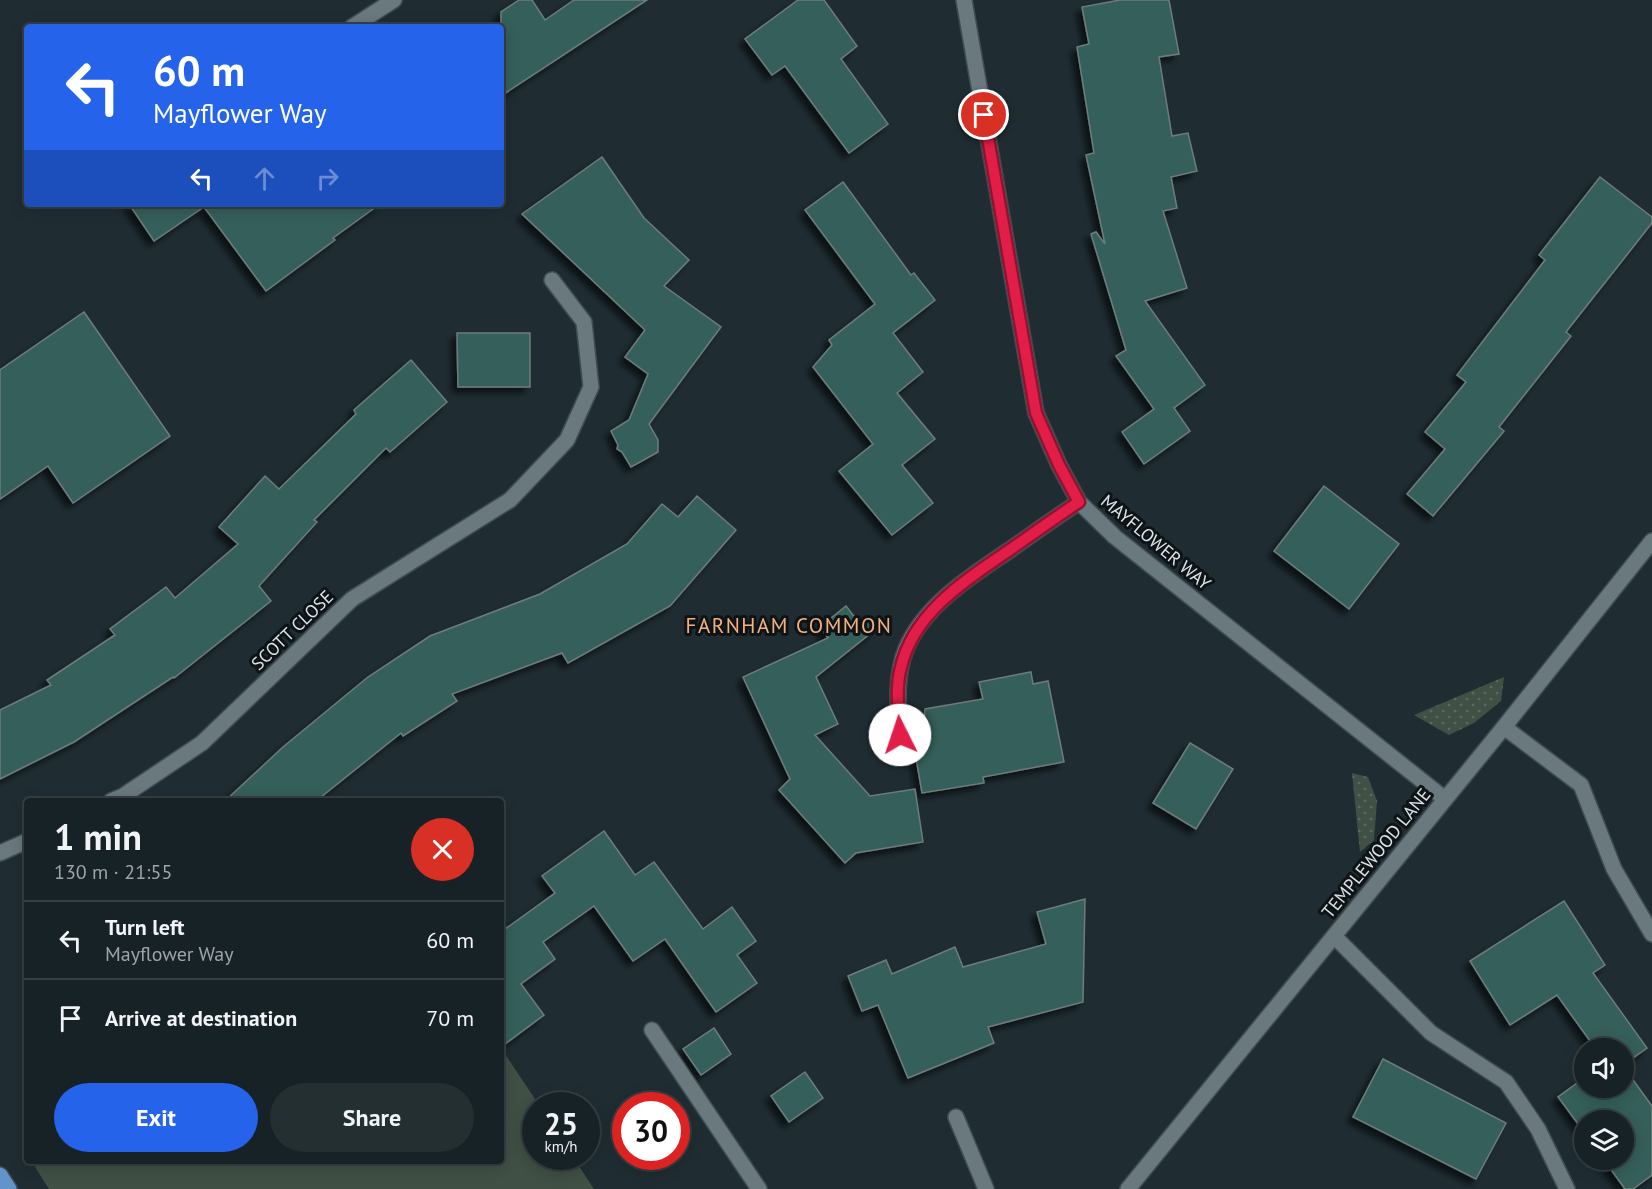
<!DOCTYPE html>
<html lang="en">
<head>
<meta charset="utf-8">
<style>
  body { margin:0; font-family:"PT Sans",sans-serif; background:#242f32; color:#f1f3f6; height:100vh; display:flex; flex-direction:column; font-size:22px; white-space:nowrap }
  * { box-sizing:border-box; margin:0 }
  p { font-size:20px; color:#9ea4a7 }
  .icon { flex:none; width:33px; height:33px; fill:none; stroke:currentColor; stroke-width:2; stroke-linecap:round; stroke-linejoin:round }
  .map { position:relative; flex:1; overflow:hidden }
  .panel { position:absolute; left:24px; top:798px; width:480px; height:366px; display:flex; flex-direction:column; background:#172226; border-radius:6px; box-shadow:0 3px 15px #0003,0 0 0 2px #363f43 }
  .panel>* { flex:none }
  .guide { position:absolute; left:24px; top:24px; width:480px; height:183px; border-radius:6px; box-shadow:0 3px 15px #0003,0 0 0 2px #363f43; background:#2563eb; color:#fff; overflow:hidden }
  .fabs { position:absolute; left:1574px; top:1038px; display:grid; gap:12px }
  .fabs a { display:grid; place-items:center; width:60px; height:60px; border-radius:50%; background:#172226; box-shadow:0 3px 15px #0003,0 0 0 2px #363f43; font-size:30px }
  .speed { position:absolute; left:522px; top:1092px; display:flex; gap:12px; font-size:30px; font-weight:700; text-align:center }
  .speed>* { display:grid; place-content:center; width:78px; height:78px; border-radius:50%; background:#172226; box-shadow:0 3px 15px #0003,0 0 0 2px #363f43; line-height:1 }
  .speed small { font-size:15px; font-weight:400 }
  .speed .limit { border:9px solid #d22; background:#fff; color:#111 }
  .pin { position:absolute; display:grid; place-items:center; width:51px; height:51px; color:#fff; margin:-26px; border:3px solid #fff; border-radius:50%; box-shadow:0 2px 6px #0007 }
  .me { position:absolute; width:66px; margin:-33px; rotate:356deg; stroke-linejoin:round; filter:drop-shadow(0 0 4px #0008) }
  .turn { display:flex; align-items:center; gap:21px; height:126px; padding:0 30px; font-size:27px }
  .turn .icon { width:78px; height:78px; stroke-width:2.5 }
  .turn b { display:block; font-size:42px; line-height:51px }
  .lanes { display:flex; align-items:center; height:57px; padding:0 30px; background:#0003; justify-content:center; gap:30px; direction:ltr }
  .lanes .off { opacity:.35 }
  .round { display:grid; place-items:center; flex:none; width:63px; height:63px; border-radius:32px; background:#242f32 }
  .headline { display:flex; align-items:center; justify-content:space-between; height:102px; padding:0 30px }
  h1 { font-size:36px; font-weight:600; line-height:45px }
  .cta { display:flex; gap:12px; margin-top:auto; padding:12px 30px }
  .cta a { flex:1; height:69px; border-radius:36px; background:#2563eb; color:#fff; font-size:24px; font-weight:600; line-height:69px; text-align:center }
  .cta a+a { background:#242f32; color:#f1f3f6 }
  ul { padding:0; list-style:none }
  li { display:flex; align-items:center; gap:18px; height:78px; padding:0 30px; border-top:2px solid #363f43 }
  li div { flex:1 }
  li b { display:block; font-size:22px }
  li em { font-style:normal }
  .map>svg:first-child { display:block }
</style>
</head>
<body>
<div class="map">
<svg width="1652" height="1189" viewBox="0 0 1652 1189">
  <defs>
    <pattern id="grass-dots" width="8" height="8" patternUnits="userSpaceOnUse" patternTransform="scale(1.5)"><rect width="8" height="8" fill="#405045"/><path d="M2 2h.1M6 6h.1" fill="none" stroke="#5b6960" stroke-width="1.8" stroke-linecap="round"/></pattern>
    <filter id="shadow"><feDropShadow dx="-5.5" dy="5.5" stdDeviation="3" flood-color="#0009"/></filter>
  </defs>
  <rect width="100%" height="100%" fill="#1f2d32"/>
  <!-- grass -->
  <g fill="url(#grass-dots)">
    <path d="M1504,677L1501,701L1474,723L1449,735L1414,715Z"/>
    <path d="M1352,773L1368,777L1377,801L1374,840L1360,852Z"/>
  </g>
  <!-- park -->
  <path fill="#405045" d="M501,1048L539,1105L536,1106V1156L573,1157L594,1189H49L35,1167L45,1161H501Z"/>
  <!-- building -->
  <g fill="#365e5a" stroke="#6c7d7b" stroke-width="1.5" filter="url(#shadow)">
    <path d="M519,0H532L545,20L574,0H647L501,96V12Z"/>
    <path d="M798,0H824L857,46L841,59L888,124L849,153L785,66L772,75L745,39Z"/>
    <path d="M1120,0H1169L1179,54L1159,57L1172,136L1188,133L1197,171L1171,177L1177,208L1163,211L1187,288L1145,301L1205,385L1174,408L1190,431L1144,464L1122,432L1154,409L1116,356L1126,350L1091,234L1096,232L1105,244L1086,155L1094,153L1077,47L1089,44L1082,7Z"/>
    <path d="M602,157L644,218L689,260L664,286L721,327L649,424L658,440V452L631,467L622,452L617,449L618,445L611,431L629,420L648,374L625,357L645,330L522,214Z"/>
    <path d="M1600,177L1652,217V223L1566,332L1571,336L1499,427L1504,431L1433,516L1407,494L1445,449L1425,432L1466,382L1457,375L1545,260L1539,255Z"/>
    <path d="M843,182L911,275L914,273L935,300L893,333L923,372L897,393L935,439L902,465L933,503L892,535L839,471L873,444L813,367L832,345L829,340L875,304L805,210Z"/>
    <path d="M129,204H380L333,238L335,240L266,291L204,207L154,241Z"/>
    <path d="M84,312L170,436L73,503L48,466L0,499V370Z"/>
    <path d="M457,333H530V387H458Z"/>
    <path d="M411,360L447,402L390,452L386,448L314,520L317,522L259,586L271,601L174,678L173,677L74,742L0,779V710L51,685L47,680L115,635L110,629L166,587L175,598L238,544L219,527L265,476L279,489L356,414L354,410Z"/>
    <path d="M1324,486L1399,544L1349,609L1274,551Z"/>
    <path d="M697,496L736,530L670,606L568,663L562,653L452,694L457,701L403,736L401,733L316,801H225L283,747L368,677L430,636L540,594L627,544L662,504L678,517Z"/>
    <path d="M846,606L860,624L870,619L876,629L816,677L838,724L815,735L870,796L915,789L923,842L856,853L845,863L779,790L790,779L743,677L828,638L820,627Z"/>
    <path d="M1031,672L1033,684L1048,681L1064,762L983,777L984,783L922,793L910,723L924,720L925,709L983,699L979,682Z"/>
    <path d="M1190,743L1233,769L1196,829L1153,803Z"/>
    <path d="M604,831L635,875L654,862L703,929L732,907L756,941L737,955L757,983L716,1012L665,939L633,961L594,906L543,942L555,959L521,984L544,1015L501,1047V932L555,893L542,876Z"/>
    <path d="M1085,899L1083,1002L988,1027L994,1043L908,1078L878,1005L862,1011L848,976L886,960L892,974L955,947L963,967L1046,944L1037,912Z"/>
    <path d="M1564,901L1605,965L1593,973L1647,1048L1623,1065V1048H1595L1557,995L1510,1025L1470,961Z"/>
    <path d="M714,1028L731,1054L701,1075L683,1049Z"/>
    <path d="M1383,1059L1506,1123L1476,1179L1353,1117Z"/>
    <path d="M1623,1066L1652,1106V1175L1633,1189H1625L1604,1160H1623V1120H1584V1132L1558,1097L1584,1078V1088H1623Z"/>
    <path d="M805,1072L823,1098L789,1122L771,1096Z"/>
  </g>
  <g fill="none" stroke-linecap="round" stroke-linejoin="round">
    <defs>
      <g id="lane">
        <path d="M510,500L567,440L591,387L584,322L552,280"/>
        <path d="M652,1030L759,1189"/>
        <path d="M956,1117L986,1189"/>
      </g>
      <g id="street">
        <path d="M964,0L1036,413L1059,465L1079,502L1115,537L1445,799"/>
        <path d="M352,27L394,0"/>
        <path d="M1504,727L1581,785L1614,869L1652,934"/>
        <path d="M900,735C898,707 895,676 906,649C925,604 973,575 1011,549C1034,533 1056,517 1079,502"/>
        <path d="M111,801L123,796L202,743L352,599L510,500"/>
        <path d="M0,853L27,841"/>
        <path d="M1334,936L1431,1033L1506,1082L1538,1129L1567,1189"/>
        <path d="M1128,1189L1504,727L1652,541"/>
      </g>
      <path id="primary" d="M0,1175L9,1189"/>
    </defs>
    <!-- lane casing -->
    <use href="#lane" stroke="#3f4b50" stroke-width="18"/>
    <!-- street casing -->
    <use href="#street" stroke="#3f4b50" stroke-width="18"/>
    <!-- primary casing -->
    <use href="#primary" stroke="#3f4b50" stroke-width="18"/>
    <!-- lane -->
    <use href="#lane" stroke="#69797e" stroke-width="15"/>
    <!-- street -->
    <use href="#street" stroke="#69797e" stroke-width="15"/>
    <!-- primary -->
    <use href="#primary" stroke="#6293c9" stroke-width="15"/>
  </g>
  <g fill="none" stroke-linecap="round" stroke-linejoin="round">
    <defs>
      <path id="route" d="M900,735C899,713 895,689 901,667C914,611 968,579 1011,549C1034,533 1056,517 1079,502L1059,465L1036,413L984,115"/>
    </defs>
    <!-- route casing -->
    <use href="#route" stroke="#92132f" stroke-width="15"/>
    <!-- route -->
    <use href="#route" stroke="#e11d48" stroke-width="10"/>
  </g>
  <g text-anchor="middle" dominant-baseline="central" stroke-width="6" stroke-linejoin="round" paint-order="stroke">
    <!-- street labels -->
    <g font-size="18" fill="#dce4e8" stroke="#0e1416">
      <text transform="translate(1156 542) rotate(40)">MAYFLOWER WAY</text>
      <text transform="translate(292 630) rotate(-44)">SCOTT CLOSE</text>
      <text transform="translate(1376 853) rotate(-51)">TEMPLEWOOD LANE</text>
    </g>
    <!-- quarter labels -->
    <g font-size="21" letter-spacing="1.5" fill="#f3b081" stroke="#0e1416">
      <text x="789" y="625">FARNHAM COMMON</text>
    </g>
  </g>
</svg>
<div class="fabs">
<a><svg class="icon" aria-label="sound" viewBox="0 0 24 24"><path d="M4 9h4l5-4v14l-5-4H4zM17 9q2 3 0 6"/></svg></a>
<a><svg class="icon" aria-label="layers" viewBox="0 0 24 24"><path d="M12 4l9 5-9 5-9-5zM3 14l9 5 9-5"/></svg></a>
</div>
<div class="speed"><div>25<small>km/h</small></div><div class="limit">30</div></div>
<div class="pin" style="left:984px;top:115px;background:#d93025"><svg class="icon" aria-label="arrive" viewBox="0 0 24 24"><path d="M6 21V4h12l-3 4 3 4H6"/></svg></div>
<svg class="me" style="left:900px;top:735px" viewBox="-20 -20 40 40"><circle r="19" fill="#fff"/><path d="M0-13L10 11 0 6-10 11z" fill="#e11d48"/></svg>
<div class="guide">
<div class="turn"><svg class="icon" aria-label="left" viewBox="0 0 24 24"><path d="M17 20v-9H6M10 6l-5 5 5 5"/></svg><div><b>60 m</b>Mayflower Way</div></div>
<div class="lanes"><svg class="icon" aria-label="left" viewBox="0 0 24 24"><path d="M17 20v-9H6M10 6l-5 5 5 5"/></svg><svg class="icon off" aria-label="ahead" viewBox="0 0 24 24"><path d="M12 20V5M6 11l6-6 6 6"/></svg><svg class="icon off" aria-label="right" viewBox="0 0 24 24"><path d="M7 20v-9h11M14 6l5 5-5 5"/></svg></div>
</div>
<section class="panel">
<div class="headline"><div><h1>1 min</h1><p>130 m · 21:55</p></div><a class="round" style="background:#d93025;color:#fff"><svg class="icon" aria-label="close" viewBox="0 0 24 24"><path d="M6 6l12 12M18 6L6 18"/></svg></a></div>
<ul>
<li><svg class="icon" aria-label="left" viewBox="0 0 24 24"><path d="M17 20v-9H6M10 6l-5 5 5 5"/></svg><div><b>Turn left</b><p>Mayflower Way</p></div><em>60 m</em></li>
<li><svg class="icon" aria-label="arrive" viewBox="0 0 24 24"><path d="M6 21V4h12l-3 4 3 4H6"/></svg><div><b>Arrive at destination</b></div><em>70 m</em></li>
</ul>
<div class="cta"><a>Exit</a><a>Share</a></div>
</section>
</div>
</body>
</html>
